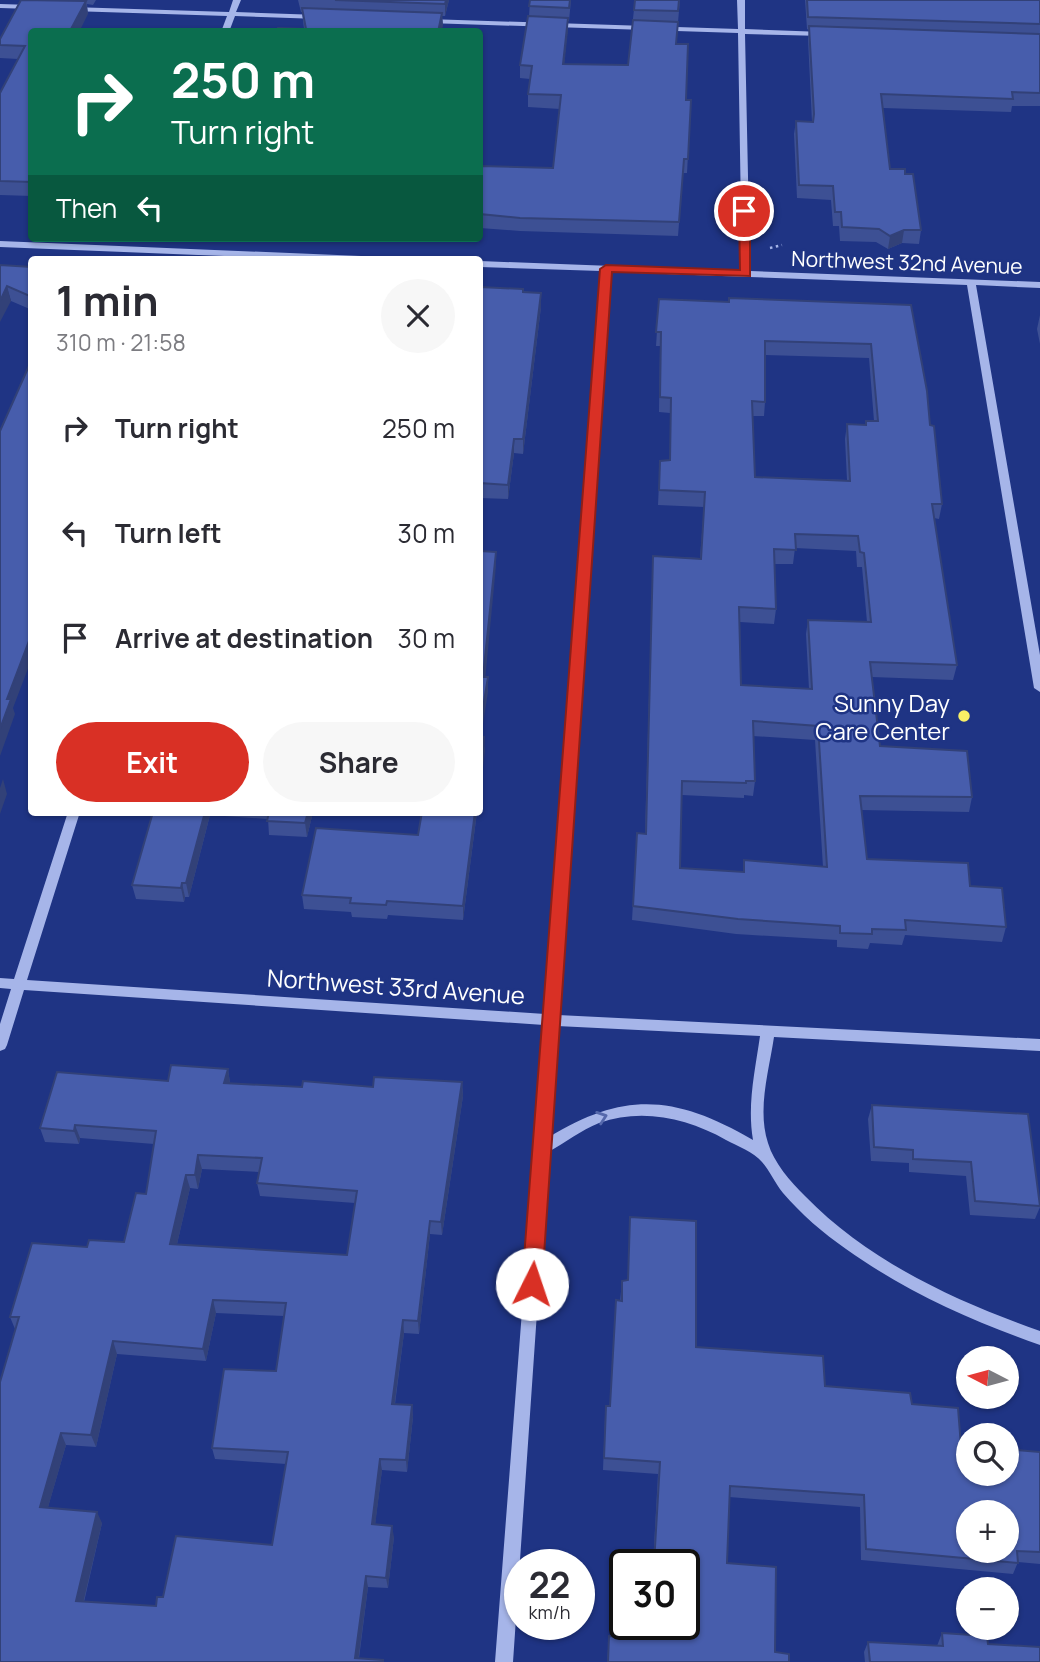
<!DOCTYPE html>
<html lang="en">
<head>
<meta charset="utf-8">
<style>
  body { margin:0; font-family:Manrope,sans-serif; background:#f7f7f7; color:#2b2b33; height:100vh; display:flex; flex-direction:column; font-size:26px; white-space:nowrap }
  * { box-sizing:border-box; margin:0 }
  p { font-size:23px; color:#7c7c81 }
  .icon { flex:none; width:38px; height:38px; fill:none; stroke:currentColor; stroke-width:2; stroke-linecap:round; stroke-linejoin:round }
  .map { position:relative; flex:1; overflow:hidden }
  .sheet { position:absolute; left:28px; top:256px; width:455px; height:560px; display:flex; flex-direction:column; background:#fff; border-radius:7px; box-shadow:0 2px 5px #0004 }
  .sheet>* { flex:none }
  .top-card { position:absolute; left:28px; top:28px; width:455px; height:214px; border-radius:7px; box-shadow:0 2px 5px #0004; background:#0b6e4f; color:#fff; overflow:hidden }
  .needle { width:46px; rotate:276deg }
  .fabs { position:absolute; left:956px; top:1346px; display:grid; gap:14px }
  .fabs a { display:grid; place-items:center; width:63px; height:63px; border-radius:50%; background:#fff; box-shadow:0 2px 5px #0004; font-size:35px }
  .speed { position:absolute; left:504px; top:1549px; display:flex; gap:14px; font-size:35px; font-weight:700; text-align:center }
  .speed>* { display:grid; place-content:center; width:91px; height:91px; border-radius:50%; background:#fff; box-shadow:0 2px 5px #0004; line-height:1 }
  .speed small { font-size:18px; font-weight:400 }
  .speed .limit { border:4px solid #111; border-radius:10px; background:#fff; color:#111 }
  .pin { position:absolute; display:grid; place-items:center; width:60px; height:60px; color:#fff; margin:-30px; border:4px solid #fff; border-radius:50%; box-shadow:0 2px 7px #0007 }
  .me { position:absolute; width:77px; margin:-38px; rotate:4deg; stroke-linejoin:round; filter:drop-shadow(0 0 5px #0008) }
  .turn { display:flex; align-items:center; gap:24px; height:147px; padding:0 28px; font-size:32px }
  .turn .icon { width:91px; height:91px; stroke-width:2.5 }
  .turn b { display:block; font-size:49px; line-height:60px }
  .then { display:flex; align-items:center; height:66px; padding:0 28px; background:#0003; gap:14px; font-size:26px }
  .round { display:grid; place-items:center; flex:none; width:74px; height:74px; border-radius:37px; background:#f7f7f7 }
  .head { display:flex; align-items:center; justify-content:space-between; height:119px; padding:0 28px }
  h1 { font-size:42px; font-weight:700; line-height:52px }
  .button { display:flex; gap:14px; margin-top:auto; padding:14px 28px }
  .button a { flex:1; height:80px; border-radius:42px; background:#d93025; color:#fff; font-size:28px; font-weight:700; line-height:80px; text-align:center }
  .button a+a { background:#f7f7f7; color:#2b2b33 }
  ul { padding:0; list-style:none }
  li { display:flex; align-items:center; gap:21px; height:105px; padding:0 28px }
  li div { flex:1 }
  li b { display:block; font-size:26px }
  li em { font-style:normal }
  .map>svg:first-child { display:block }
</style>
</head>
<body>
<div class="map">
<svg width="1040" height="1662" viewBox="0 0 1040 1662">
  <rect width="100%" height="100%" fill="#1f3484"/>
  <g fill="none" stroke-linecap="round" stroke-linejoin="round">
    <!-- path -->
    <path stroke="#a6b5e9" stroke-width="2.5" stroke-dasharray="2.5 3.5" stroke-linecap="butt" d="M770,248L782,245"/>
    <!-- minor -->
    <g fill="#a6b5e9" fill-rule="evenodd">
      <path d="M233,0H241L236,12L319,15L323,17L319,19L235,16L229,32H221L227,16L71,11L67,9L71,7L229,12Z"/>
      <path d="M737,0H745V29L823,32L827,34L823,36L745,34L750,271L1040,282V288L976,285L1040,655V692L1034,688L967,285L610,272L558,1015L1040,1039V1051L774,1037C769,1071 757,1109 768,1143C774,1163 790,1181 805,1196C868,1261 955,1301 1040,1331V1345C971,1321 905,1291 846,1249C823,1233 801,1214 783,1193C775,1183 770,1171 762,1162C754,1152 737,1146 726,1140C687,1118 642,1108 599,1123C581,1130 565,1143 548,1152L513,1662H495L544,1025L24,990L7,1045L5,1049L0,1051V1024L11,989L0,988V978L14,979L68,812H80L27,980L545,1014L601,271L480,267V261L742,271L738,33L428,23L424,21L428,19L738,29ZM557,1026L760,1036C755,1071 747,1105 753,1140C677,1096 626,1090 549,1137Z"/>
      <path d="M0,4L32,5L36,7L32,9L0,8Z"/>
      <path d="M0,241L361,256L365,259H297L0,247Z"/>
    </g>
  </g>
  <!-- wall -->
  <g fill="#3d5094" fill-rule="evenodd">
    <path d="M21,0H96L93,5L87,4L88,14L32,32V196L0,195V93L18,59L0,58V39Z"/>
    <path d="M298,0H449L445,16H442L443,26L304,29L302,12H301Z"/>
    <path d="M530,0H571L569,21H568L564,64L628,65L635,0H680L676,44L686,100H691L687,173H683L678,236L520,231L480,228V166L553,168L560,109L528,107V94L530,79L520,78V65L529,16Z"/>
    <path d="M805,0H1040V106H1012L1011,112L883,108L890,169L921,230L919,244L902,243L888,249L876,242L840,241L839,226H833L831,200L797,198L794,134L796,121L812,122L808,39L809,30L807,29Z"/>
    <path d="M0,265L32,267V310L11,301Z"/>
    <path d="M480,287L541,293V307L523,454L514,453L508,499L480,498Z"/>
    <path d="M659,299L729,302L911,305L942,504L939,519L934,518L957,665L953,680L872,677L880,746L972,797L969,812L861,810L867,859L970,886L1006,927L1002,942L905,935L902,945L870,943L868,949L837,947V940L736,934L632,920L637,833L645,834L653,556L700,558L704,507L658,505L660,461L670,460V413L659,412L660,346H656ZM765,355L869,358L874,421H866L865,425L847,424L845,439L847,480L755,477L752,416H764L765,402ZM795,548L856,551L857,567H862L867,622L808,620L806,634L809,689L741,685L740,622L774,624L776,609L774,564H793ZM753,736L815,740L823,867L744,860L743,872L680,868L682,795L744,798V795L753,796L755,781Z"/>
    <path d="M1040,315V344L1037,329Z"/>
    <path d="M153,812H313L307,837L269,835L268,819L210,815L189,897H185L184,902L136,899L132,885Z"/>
    <path d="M477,812L463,920L388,915L387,919L352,917L351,912L304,909L302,895L418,835Z"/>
    <path d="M228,1069L230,1083L302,1087H373L462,1082L463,1096L442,1235L430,1234L419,1334L404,1333L395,1404L412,1405L413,1417L407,1472L382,1470L375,1524L394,1537L388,1588L368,1587L359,1658L383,1660L384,1662H0L15,1329L10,1317L87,1247L124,1242L146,1194L154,1144L80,1138L79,1144L45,1142L40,1128L168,1081ZM202,1169L259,1172L257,1183L260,1196L355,1203L347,1255L177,1244L190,1188L198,1189ZM216,1313L284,1316L276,1371L212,1448L215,1459L286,1464L272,1545L163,1597L156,1606L84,1602L102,1523L48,1507L66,1445L96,1447L117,1354L206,1361Z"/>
    <path d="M872,1105L1028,1114L1040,1203V1207L1035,1219L970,1215L966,1176L909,1172V1163L871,1161L868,1119Z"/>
    <path d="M630,1217L696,1347L825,1386L912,1404L961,1446L1040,1452V1564L1018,1562L1013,1574L861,1560L860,1507L729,1497L727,1563L775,1652L789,1662H607L609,1636L629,1638L630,1624H684V1564H653L658,1474L603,1470L605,1418L610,1406L622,1281L628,1280Z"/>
    <path d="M942,1633L988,1644L1040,1662H865L864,1652L868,1642L937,1646Z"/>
  </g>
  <!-- shaded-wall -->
  <g fill="#324178">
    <path d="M446,0H449L445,16V4Z"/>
    <path d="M86,1L88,14L79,32L71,29Z"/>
    <path d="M442,13L443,26L441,32H438Z"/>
    <path d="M568,18V31L563,77V64Z"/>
    <path d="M904,230L902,243L888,249L890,236Z"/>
    <path d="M7,286L11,301L0,322V301Z"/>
    <path d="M541,293V307L523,454V439Z"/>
    <path d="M514,439V453L508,499V485Z"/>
    <path d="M496,552V566L484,691L483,677Z"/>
    <path d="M32,633V658L13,708L15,714L0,756V729L7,699Z"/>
    <path d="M488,677V692L480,743V726Z"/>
    <path d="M484,737L485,751L480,792V774Z"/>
    <path d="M3,779L7,794L0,814V788Z"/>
    <path d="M205,812H210V815L189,897L186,883Z"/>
    <path d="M308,812H313L307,837L305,823Z"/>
    <path d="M475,812H477L463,920V906Z"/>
    <path d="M182,883L185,897L184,902L181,888Z"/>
    <path d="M228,1069L230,1083H224Z"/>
    <path d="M462,1082L463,1096L442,1235L441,1222Z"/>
    <path d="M75,1125L80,1138L79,1144L74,1131Z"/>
    <path d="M198,1155L202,1169L198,1189L195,1175Z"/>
    <path d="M186,1175L190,1188L174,1257L170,1244Z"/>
    <path d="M430,1221V1234L419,1334L418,1321Z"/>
    <path d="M213,1300L216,1313L206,1361L203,1349Z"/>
    <path d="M403,1320L404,1333L393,1416L392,1404Z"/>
    <path d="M113,1341L117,1354L96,1447L91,1435Z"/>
    <path d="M412,1405L413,1417L407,1472L406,1460Z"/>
    <path d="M61,1433L66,1445L45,1518L40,1507Z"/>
    <path d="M380,1459L382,1470L374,1535L372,1524Z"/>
    <path d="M97,1512L102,1523L81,1612L76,1601Z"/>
    <path d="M392,1526L394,1537L388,1588L386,1578Z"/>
    <path d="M366,1576L368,1587L358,1662L355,1658Z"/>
  </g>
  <!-- building -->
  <g fill="#475dac" stroke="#324178" stroke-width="2" fill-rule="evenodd">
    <path d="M21,0L86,1L71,29L146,32H32V182L0,181V93L25,46L0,45V39Z"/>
    <path d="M335,0H446L445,4Z"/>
    <path d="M530,0H570L569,8L529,6Z"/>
    <path d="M635,0H679L678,11L634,10Z"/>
    <path d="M807,0H1040V24L808,17Z"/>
    <path d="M302,8L442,13L438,32H276L278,28L306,29Z"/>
    <path d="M528,16L568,18L563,64L628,65L633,20L678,22L676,44H688L686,100H691L688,159H684L679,222L520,218L480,214V166L553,168L561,95L528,94L532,66L520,65Z"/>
    <path d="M809,26L1040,34V93L1012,92L1013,99L881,94L890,169H905V174H913L921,230H904L890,236L879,229L842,227L841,212H835L833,186L799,185L796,121L813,122L814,114Z"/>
    <path d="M0,265L32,267V297L7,286L0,301Z"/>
    <path d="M480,287L523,289V292L541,293L523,439H514L508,485L480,483Z"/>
    <path d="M729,298L911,305L927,391L930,425L934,426L942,504H932L957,665L870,662L880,746L967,751L972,797L860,796L867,859L968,863L970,886L1002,888L1006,927L905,920L906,930L872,929V934L840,933V926L738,919L633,906L637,833L646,834L653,556L701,559L705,492L659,490L660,461L670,460L671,398L660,397L661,332H656L659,299L729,302ZM765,341L871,344L878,421H866V425L847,424L850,481L755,477L752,401L765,402ZM795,534L858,536L860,552L864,553L871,622L808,620L812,689L741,685L739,607L776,609L774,549L796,550ZM753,721L818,726L827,867L744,860V872L680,868L682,781L746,783V781H755Z"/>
    <path d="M32,359V633L7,699H11L0,729V431Z"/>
    <path d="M480,551L496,552L483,677H488L480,726Z"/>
    <path d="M480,736L484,737L480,774Z"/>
    <path d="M153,812H205L186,883H182L181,888L132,885Z"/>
    <path d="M269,812H308L305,823L267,821Z"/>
    <path d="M422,812H475L463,906L387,901L386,905L350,903L351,898L302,895L316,828L418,835Z"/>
    <path d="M171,1065L228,1069L224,1083L302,1087L303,1081L373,1087L374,1077L462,1082L441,1222L430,1221L418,1321L403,1320L392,1404L412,1405L406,1460L380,1459L372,1524L392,1526L386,1578L366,1576L355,1658L383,1660V1662H0V1382L19,1317H10L32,1243L87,1247L89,1240L124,1242L136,1193L146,1194L156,1131L75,1125L74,1131L40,1128L57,1072L168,1081ZM198,1155L262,1158L257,1183L357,1191L347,1255L170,1244L186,1175H195ZM213,1300L286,1303L276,1371L224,1369L212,1448L288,1452L272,1545L176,1536L163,1597H157L156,1606L76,1601L97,1512L40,1507L61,1433L91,1435L113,1341L203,1349Z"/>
    <path d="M872,1105L1028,1114L1040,1206L975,1201L971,1162L913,1159V1150L874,1147Z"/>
    <path d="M630,1217L696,1221V1347L823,1356L825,1386L910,1393L912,1404L958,1408L961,1446H968V1474H1006V1449L1040,1452V1552L1017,1551L1018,1563L866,1549L864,1495L730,1486L727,1563L776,1567L775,1652L789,1654V1662H608L609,1636L629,1638L630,1624H684V1564H654L660,1462L604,1458L606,1406H610L616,1300L622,1301V1281L628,1280ZM968,1512H1006V1550H968Z"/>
    <path d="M942,1633L987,1636L988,1644L1040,1647V1662H870L868,1642L943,1646Z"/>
  </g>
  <!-- one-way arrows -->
  <defs><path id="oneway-chevron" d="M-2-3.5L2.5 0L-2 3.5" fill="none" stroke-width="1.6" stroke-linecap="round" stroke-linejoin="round" transform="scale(1.75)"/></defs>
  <use stroke="#5568ac" href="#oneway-chevron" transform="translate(602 1117) rotate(-19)"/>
  <!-- route -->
  <path fill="#d93025" stroke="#8d1f18" stroke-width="2" d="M744,208L750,211V276L612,272L542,1284L539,1290L532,1292L525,1290L522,1284L600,269L606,265L740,270L739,211Z"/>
  <!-- markers -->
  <circle fill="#f8ef66" stroke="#1f3484" stroke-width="2.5" cx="964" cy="716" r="7"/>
  <g text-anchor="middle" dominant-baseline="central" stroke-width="5" stroke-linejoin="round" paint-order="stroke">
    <!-- far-street labels -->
    <g font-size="21" fill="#fff" stroke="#1f3484">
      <text transform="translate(907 262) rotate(2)">Northwest 32nd Avenue</text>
    </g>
    <!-- poi labels -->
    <g font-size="24" fill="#fff" stroke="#1f3484" text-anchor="end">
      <text x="950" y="702">Sunny Day<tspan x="950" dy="28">Care Center</tspan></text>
    </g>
    <!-- street labels -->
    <g font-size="24" fill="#fff" stroke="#1f3484">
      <text transform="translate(396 986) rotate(4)">Northwest 33rd Avenue</text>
    </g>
  </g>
</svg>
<div class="fabs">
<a><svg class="needle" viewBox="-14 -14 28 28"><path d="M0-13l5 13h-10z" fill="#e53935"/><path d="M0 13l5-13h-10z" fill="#7c7c81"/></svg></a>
<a><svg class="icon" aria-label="search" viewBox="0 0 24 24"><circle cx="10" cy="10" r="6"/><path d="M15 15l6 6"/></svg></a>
<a>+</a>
<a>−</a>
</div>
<div class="speed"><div>22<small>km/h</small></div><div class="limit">30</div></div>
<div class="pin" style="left:744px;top:211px;background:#d93025"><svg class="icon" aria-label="arrive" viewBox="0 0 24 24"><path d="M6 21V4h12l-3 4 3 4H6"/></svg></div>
<svg class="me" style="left:532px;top:1284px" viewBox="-20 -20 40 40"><circle r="19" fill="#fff"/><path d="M0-13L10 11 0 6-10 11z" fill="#d93025"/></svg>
<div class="top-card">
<div class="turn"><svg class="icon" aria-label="right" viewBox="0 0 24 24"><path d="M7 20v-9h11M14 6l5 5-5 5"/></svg><div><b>250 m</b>Turn right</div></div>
<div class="then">Then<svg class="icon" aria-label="left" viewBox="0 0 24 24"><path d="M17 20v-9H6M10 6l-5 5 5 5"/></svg></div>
</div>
<section class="sheet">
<div class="head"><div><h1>1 min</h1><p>310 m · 21:58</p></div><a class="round"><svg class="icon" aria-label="close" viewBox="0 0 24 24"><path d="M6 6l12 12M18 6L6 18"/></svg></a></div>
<ul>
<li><svg class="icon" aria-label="right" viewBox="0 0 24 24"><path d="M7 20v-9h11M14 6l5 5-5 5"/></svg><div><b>Turn right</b></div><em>250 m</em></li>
<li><svg class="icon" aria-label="left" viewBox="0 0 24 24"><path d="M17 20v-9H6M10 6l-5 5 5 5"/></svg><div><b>Turn left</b></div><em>30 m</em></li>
<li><svg class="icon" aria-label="arrive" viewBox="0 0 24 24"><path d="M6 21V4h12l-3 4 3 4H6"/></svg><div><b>Arrive at destination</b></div><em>30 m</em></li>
</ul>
<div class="button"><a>Exit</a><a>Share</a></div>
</section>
</div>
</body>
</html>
